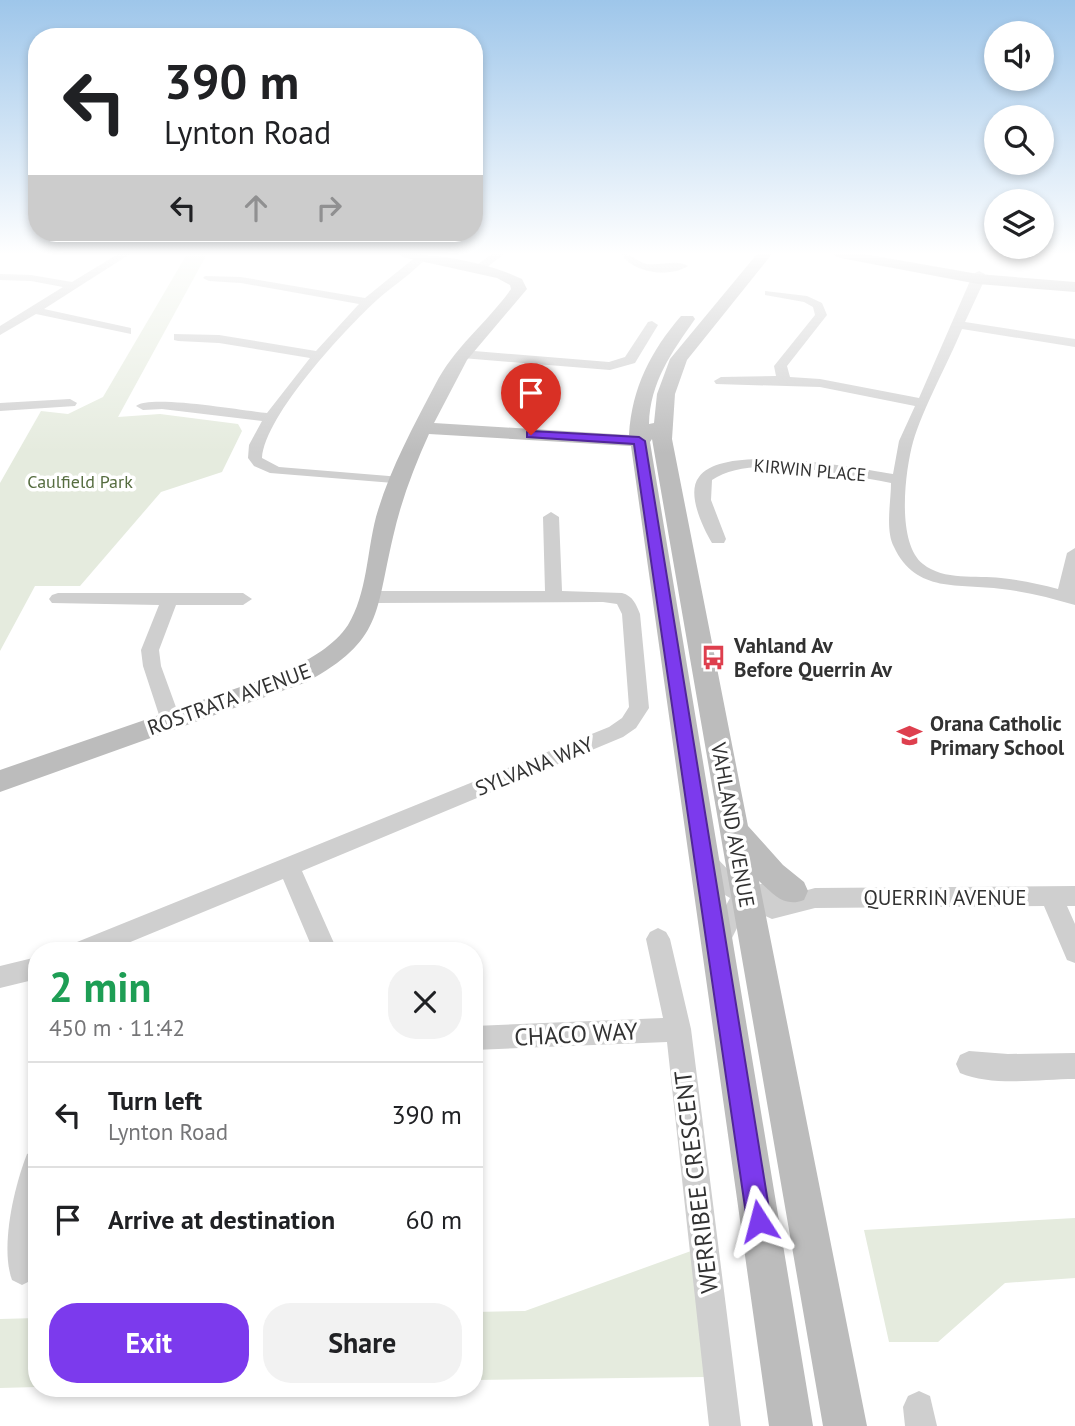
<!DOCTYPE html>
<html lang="en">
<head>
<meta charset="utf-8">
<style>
  body { margin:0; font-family:"PT Sans",sans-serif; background:#f2f2f2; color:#202124; height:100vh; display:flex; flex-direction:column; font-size:26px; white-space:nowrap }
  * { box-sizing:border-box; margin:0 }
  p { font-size:23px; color:#757577 }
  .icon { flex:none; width:38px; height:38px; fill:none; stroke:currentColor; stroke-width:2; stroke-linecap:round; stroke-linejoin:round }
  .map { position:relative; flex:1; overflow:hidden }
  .drawer { position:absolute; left:28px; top:942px; width:455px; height:455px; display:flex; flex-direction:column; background:#fff; border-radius:28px; box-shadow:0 4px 10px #0003 }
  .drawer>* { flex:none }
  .hud { position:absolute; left:28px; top:28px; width:455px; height:214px; border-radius:28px; box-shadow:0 4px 10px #0003; background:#fff; color:#202124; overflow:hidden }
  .tools { position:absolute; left:984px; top:21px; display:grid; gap:14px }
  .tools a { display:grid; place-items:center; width:70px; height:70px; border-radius:50%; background:#fff; box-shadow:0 4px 10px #0003; font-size:35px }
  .pin { position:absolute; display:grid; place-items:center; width:60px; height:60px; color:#fff; margin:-72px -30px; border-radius:50% 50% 50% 0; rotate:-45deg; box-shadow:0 0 7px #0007 }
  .pin .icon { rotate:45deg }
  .me { position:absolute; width:77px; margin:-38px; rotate:351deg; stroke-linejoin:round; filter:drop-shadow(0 0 5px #0008) }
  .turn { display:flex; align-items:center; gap:24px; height:147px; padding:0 21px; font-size:32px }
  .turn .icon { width:91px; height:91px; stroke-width:2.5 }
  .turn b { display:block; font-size:49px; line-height:60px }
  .lanes { display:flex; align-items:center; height:66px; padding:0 21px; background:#0003; justify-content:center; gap:35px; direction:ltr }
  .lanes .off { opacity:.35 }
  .round { display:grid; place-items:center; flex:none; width:74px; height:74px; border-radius:28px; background:#f2f2f2 }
  .head { display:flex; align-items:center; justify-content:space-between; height:119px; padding:0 21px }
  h1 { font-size:42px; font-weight:700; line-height:52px; color:#1e9e55 }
  .action { display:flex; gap:14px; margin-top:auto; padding:14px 21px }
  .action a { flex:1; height:80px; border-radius:28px; background:#7c3aed; color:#fff; font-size:28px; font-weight:700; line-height:80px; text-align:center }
  .action a+a { background:#f2f2f2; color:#202124 }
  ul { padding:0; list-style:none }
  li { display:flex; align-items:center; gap:21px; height:105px; padding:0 21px; border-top:2px solid #e0e0e0 }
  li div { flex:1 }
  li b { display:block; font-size:26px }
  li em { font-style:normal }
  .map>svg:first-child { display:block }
</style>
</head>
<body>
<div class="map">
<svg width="1075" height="1426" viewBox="0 0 1075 1426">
  <rect width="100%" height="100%" fill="#fff"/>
  <!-- green -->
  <g fill="#e5ebde">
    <path d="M187,254H207L118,417L160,414L238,424L242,431L222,472L161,492L80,586H35L0,651V483L41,411L68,414L103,397Z"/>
    <path d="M1075,1218V1278L1005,1283L938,1342H889L864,1230Z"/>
    <path d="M691,1251L705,1377L474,1380V1312L525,1311Z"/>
    <path d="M37,1318V1387L0,1388V1319Z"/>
  </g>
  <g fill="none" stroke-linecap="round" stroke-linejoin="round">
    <!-- street -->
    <g fill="#cfcfcf" fill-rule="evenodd">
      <path d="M118,254H130L44,309L131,328V334L36,314L0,335V326L63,287L31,281L0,280V274L31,275L72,282Z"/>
      <path d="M492,254H504L482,271H474V267Z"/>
      <path d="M622,254C634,254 636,262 647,264C660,266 677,259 688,266C670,278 632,273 622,254Z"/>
      <path d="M418,255L427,257C413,273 394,285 378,299C345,329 265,415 262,458L279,467L401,477L406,478L408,481L406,484L270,473L254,466L248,458L249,445L262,421L162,409L143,410L136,406C150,394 244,411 267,413L310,358L219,343L178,341L174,340V334L219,335L316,351L359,304L241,283L209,281L203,278L205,276L241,277L365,298Z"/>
      <path d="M979,271L985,274L984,281L965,322L1075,339V347L962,329C948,363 923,408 913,442C905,471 896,543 923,564C944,581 976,575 1001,578C1020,580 1039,584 1058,589L1067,553L1075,548V605C1051,598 1027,592 1002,589C959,583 916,594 894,547C885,530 891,502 891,483L881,481C837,474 750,453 712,480L711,500L726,539L724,543H712C703,528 686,493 699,477C724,442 854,468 893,474L899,441L915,406L820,387L716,384L714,381L721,377L776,376L774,366L815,315L813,307L804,302L765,295V291L807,296L822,303L827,315L787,366L790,377L820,379L919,398L973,274Z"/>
      <path d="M652,321L658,325L635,363L610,370L462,358L456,354L462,350L609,362L625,357L648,322Z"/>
      <path d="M70,399L77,403L75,406L0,411V403Z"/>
      <path d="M551,512L559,517L562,591L622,593C633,596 636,604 640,614L649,708L636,728L623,737L302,871L337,950H313L283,879L111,950H73L77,942L609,727L622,718L629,707L622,614L617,604L603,602L372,603L363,597L372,591H545L543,517Z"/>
      <path d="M58,593H243L252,599L243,605H176L159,650L161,666L181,721L178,726L171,728L164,726L161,721L143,666L141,650L159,605L52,603L49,599L52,595Z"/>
      <path d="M705,852L713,854L738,880L749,886L778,881L801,885L804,891L815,888L1075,886V906H1067L1075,924V963L1067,960L1044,906L815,908L772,919L750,909L740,922L728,946L720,950L712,946L708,939L730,898C717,891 701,875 694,861L697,854Z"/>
      <path d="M658,928L666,932L670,939L691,1029L741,1426H709L667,1042L474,1050V1026L663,1018L646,939L650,932Z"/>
      <path d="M37,957V979L0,988V966Z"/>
      <path d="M969,1051L1008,1054L1075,1053V1079C1039,1079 993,1087 960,1073L956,1064L960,1055Z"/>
      <path d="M37,1150V1270L32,1280L22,1285L12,1280C0,1247 14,1187 27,1154Z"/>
      <path d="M919,1391L930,1396L937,1426H905L903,1407L908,1396Z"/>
    </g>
    <!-- secondary -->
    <g fill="#bcbcbc" fill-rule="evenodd">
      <path d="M400,254C440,254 486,262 522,279L527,289L467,360L434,423L629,435C632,387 651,351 681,316H693L695,319C672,352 650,382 649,424L654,423L657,394L670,359L757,254H772L687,360L675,394L672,439L748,826L783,865L804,882L808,891L804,900C784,908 773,894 759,881L867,1426H823L652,439L650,442L813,1426H769L631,446L429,434C414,467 401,501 393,537C375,613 383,640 307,682L0,792V770L289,670C311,658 334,646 348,625C367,594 367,551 376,517C389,471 413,427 435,385C454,347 487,323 511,289L510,285L497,278L402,257Z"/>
      <path d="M833,254H864L978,274L1075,282V292L978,284L840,258Z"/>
    </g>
  </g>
  <!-- sky -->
  <linearGradient id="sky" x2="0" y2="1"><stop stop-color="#9ec6ea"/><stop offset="0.56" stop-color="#fff"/><stop offset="1" stop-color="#fff" stop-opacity="0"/></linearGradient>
  <rect width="1075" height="453" fill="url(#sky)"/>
  <!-- route -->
  <path fill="#7c3aed" stroke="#51269a" stroke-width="2" d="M531,431L639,437L645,441L771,1221L767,1229L759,1233L750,1229L747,1221L634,444L527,437V432Z"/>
  <!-- icons -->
  <defs>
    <symbol id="bus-bare" viewBox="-9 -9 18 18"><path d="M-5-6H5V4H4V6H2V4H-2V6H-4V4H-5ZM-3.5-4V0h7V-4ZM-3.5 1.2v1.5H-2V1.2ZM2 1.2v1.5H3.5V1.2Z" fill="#de3f4e" stroke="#fff" stroke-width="2.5" paint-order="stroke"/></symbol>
    <symbol id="school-bare" viewBox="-9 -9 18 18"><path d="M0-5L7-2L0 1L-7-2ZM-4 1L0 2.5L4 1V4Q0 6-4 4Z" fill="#de3f4e" stroke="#fff" stroke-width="2.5" paint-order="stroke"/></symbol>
  </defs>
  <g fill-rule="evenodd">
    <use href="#bus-bare" x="696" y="640" width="35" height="35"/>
    <use href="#school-bare" x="892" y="718" width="35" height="35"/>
  </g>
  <g text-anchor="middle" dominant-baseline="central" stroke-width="7" stroke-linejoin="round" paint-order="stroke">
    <!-- far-street labels -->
    <g font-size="18" fill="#323232" stroke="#fff">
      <text transform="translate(810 470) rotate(5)">KIRWIN PLACE</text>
    </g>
    <!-- far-park labels -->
    <g font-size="18" fill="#566d40" stroke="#fff">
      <text x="80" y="481">Caulfield Park</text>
    </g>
    <!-- poi labels -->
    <g font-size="21" font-weight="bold" fill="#323232" stroke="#fff" text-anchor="start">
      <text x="734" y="645">Vahland Av<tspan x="734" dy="24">Before Querrin Av</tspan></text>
      <text x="930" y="723">Orana Catholic<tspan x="930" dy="24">Primary School</tspan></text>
    </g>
    <!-- street labels -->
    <g font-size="21" fill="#323232" stroke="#fff">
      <text transform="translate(229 699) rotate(-20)">ROSTRATA AVENUE</text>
      <text transform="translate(534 766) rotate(-22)">SYLVANA WAY</text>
      <text transform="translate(733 825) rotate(80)">VAHLAND AVENUE</text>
      <text x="945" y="897">QUERRIN AVENUE</text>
    </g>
    <!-- near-street labels -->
    <g font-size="24" fill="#323232" stroke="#fff">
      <text transform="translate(576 1034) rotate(-3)">CHACO WAY</text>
      <text transform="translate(696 1182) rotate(-97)">WERRIBEE CRESCENT</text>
    </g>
  </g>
</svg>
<div class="tools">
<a><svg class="icon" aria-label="sound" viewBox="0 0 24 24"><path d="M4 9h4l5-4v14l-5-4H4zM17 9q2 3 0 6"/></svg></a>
<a><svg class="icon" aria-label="search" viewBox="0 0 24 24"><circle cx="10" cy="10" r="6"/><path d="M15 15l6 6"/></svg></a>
<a><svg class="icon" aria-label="layers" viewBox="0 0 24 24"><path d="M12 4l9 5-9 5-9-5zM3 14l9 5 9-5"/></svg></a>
</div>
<div class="pin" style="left:531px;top:435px;background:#d93025"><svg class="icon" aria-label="arrive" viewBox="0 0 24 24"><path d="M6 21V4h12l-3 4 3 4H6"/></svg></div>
<svg class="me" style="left:759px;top:1221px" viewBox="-20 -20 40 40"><path d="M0-17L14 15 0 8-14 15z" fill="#7c3aed" stroke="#fff" stroke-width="4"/></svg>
<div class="hud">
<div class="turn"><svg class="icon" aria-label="left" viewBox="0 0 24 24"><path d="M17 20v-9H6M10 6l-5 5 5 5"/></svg><div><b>390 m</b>Lynton Road</div></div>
<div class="lanes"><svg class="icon" aria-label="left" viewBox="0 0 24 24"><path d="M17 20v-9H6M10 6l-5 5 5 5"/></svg><svg class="icon off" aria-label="ahead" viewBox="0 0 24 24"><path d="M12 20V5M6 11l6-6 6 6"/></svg><svg class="icon off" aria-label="right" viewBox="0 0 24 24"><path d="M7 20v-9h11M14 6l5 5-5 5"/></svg></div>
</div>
<section class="drawer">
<div class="head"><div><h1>2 min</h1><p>450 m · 11:42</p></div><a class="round"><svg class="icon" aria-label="close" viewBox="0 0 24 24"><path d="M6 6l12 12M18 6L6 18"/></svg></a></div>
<ul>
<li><svg class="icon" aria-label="left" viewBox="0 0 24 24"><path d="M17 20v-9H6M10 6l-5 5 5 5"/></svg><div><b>Turn left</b><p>Lynton Road</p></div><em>390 m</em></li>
<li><svg class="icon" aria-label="arrive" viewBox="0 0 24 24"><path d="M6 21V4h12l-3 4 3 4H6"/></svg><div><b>Arrive at destination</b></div><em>60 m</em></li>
</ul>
<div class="action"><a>Exit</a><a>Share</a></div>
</section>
</div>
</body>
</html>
